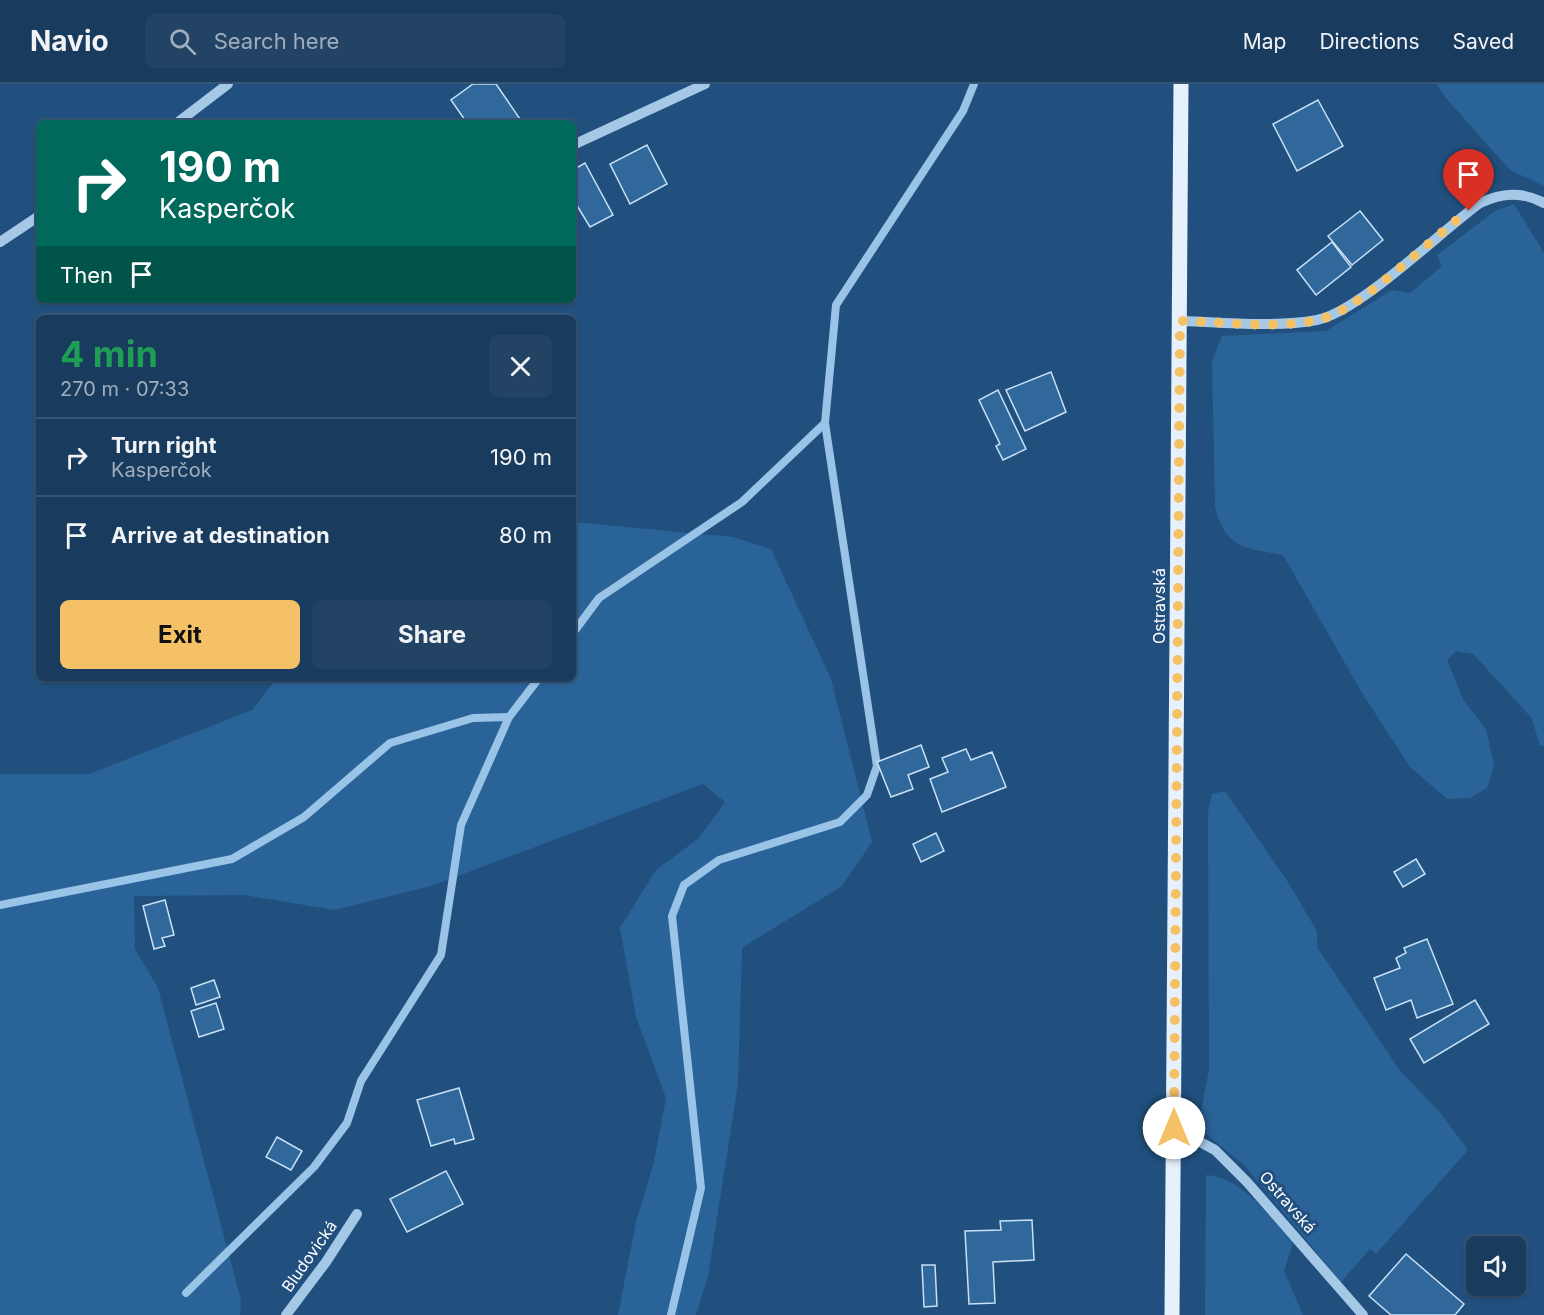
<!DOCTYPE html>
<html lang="en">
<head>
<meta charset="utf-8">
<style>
  body { margin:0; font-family:Inter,sans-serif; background:#224364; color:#f1f3f6; height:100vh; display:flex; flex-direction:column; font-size:22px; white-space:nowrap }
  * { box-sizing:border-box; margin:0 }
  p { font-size:20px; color:#9fadbc }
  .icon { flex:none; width:33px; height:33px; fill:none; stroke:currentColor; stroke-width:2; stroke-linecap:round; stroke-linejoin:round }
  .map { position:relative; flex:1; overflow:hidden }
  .drawer { position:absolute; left:36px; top:231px; width:540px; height:366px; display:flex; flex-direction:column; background:#193c5e; border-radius:9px; box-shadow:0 2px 4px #0004,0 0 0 2px #375673 }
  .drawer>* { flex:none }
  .top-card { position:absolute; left:36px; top:36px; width:540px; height:183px; border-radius:9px; box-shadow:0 2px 4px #0004,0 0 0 2px #375673; background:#00695c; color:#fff; overflow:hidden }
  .buttons { position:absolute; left:1466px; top:1152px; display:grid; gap:12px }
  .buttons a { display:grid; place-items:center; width:60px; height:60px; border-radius:9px; background:#193c5e; box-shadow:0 2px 4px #0004,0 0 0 2px #375673; font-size:30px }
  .pin { position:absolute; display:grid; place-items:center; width:51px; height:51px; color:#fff; margin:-62px -26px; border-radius:50% 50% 50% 0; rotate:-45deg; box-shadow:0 0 6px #0007 }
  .pin .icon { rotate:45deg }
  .me { position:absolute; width:66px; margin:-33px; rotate:0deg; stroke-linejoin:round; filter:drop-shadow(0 0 4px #0008) }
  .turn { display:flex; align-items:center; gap:21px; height:126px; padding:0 24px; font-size:27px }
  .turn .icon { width:78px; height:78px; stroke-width:2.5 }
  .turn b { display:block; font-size:42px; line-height:51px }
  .then { display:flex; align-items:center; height:57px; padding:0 24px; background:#0003; gap:12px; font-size:22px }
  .round { display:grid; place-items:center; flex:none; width:63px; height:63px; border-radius:9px; background:#224364 }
  .head { display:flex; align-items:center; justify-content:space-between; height:102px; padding:0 24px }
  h1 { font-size:36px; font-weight:700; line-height:45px; color:#1e9e55 }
  .primary-button { display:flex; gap:12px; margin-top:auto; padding:12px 24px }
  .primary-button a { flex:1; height:69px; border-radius:9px; background:#f4c166; color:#111; font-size:24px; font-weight:700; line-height:69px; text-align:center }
  .primary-button a+a { background:#224364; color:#f1f3f6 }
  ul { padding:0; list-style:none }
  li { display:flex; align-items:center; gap:18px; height:78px; padding:0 24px; border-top:2px solid #375673 }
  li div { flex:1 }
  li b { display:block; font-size:22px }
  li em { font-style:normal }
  header { display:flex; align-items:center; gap:36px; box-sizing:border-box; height:84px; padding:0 30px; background:#193c5e; border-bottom:2px solid #375673 }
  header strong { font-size:28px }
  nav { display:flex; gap:33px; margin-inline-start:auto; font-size:21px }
  .search { width:420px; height:54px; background:#224364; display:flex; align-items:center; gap:15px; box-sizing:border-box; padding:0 21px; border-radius:9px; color:#9fadbc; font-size:22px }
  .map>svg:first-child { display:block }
</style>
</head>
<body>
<header>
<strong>Navio</strong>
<div class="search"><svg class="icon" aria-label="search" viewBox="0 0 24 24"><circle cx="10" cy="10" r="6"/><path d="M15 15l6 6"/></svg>Search here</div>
<nav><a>Map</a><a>Directions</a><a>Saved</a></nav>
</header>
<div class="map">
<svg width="1544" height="1231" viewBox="0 0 1544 1231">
  <rect width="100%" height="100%" fill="#21507e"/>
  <!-- green -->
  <g fill="#2a6397">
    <path d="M1437,0H1544V102L1510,86L1445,13Z"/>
    <path d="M1514,120L1544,169V662H1540L1532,635L1520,621L1473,570L1456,567L1447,576L1464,617L1486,645L1494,681L1487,704L1470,714L1447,715L1410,683L1362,609L1283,471C1245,464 1226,465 1215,424L1212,277L1222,252L1326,247L1392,206L1410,209L1442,182L1437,171L1495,127Z"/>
    <path d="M573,438L733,453L771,465L831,595L872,758L842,802L742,864L738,1000L708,1192L696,1231H618L636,1138L654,1078L666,1014L636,933L620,844L656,786L699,754L725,718L703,700L431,802L335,826L244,811L134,812L135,865L158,904L241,1216L240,1231H0V690H89L252,626L277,594H573Z"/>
    <path d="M1225,707L1286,795L1317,847V863L1401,988L1439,1027L1468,1066L1376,1170L1370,1165L1341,1198L1246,1083L1204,1048L1199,1037L1209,986L1208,728L1212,710Z"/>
    <path d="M1206,1091C1243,1093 1269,1133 1293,1159L1284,1187L1303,1231H1205Z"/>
  </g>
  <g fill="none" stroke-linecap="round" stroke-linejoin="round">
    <!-- stream -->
    <g stroke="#99c4e8" stroke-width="8">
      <path d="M573,549L599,514L742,418L825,339L836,221L963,27L974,0"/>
      <path d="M0,821L232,775L304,733L390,659L473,634L509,633"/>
      <path d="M186,1209L314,1083L347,1039L361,997L441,871L461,741L509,633L539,594"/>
      <path d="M671,1231L701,1104L672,832L684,801L719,776L840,738L867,711L877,682L825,339"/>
    </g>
  </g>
  <!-- building -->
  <g fill="#30689c" stroke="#c9e0f5" stroke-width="1.5">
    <path d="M473,0H496L520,35L515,39H467L451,16Z"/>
    <path d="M1318,16L1343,62L1297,87L1273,40Z"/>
    <path d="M647,61L667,100L630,120L610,80Z"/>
    <path d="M585,79L613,131L590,143L573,115V86Z"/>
    <path d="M1360,127L1383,156L1352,181L1328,152Z"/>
    <path d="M1332,158L1351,183L1316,211L1297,186Z"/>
    <path d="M1051,288L1066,328L1025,347L1006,306Z"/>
    <path d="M998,306L1026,365L1003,376L996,362L1000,360L979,316Z"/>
    <path d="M921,661L929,683L908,691L913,705L891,713L877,678Z"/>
    <path d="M966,665L971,676L992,668L1006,703L942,728L930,695L948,688L942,674Z"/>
    <path d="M936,749L944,767L921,778L913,760Z"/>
    <path d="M1416,775L1425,790L1403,803L1394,788Z"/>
    <path d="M165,816L174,851L162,854L165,862L154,865L143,822Z"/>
    <path d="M1427,855L1453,920L1417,934L1411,916L1386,926L1374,894L1400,884L1396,874L1406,869L1404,864Z"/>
    <path d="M214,896L220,913L196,921L191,904Z"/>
    <path d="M1475,916L1489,940L1424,979L1410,955Z"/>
    <path d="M216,919L224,945L199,953L191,927Z"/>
    <path d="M459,1004L474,1055L455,1060L454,1055L431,1062L417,1016Z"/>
    <path d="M277,1053L302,1067L291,1086L266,1073Z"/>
    <path d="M446,1087L463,1120L407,1148L390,1115Z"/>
    <path d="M1032,1136L1034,1176L993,1178L995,1219L969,1220L965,1147L1001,1146L1000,1137Z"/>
    <path d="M1406,1170L1464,1220L1455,1231H1391L1369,1212Z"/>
    <path d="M922,1181H935L937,1222L924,1223Z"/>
  </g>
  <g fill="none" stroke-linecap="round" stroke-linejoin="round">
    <!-- minor -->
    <g stroke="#a5c8e7" stroke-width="10">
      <path d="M177,39L228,0"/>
      <path d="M573,61L705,0"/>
      <path d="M0,158L39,132"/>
      <path d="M1181,237C1225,238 1274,244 1317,236C1359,228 1441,147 1480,119C1502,109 1522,107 1544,119"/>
      <path d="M1174,1044L1215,1066L1247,1098L1363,1231"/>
      <path d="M286,1231L326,1178L357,1130"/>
    </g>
    <!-- major -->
    <path stroke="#e7f1fd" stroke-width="15" d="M1172,1231L1181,0"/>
  </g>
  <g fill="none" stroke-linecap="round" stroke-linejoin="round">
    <!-- route -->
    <path stroke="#f4c166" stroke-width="10" stroke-dasharray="0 18" d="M1174,1044L1180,237C1225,238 1274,245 1318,236C1360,227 1431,154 1469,127"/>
  </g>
  <g text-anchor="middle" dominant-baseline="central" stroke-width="6" stroke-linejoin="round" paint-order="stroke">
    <!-- street labels -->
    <g font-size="16" fill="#fff" stroke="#21507e">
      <text transform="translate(1159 522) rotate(-90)">Ostravská</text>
      <text transform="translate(1288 1118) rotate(49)">Ostravská</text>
      <text transform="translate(309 1172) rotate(-55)">Bludovická</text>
    </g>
  </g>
</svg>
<div class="buttons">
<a><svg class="icon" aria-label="sound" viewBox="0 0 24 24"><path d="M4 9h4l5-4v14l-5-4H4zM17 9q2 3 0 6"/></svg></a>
</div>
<div class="pin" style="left:1469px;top:127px;background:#d93025"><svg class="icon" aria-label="arrive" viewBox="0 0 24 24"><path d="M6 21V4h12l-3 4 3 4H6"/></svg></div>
<svg class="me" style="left:1174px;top:1044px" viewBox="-20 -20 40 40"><circle r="19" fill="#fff"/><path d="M0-13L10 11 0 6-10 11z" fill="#f4c166"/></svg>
<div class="top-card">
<div class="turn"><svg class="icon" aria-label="right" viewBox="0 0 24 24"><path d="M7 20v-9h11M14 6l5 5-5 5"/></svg><div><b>190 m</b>Kasperčok</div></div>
<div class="then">Then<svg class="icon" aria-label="arrive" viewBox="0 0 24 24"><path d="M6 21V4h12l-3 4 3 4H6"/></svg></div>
</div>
<section class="drawer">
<div class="head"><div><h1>4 min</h1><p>270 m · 07:33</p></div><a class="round"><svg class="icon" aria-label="close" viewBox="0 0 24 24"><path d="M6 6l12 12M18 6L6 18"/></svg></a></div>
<ul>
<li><svg class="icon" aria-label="right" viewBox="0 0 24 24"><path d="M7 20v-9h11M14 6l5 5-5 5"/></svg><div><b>Turn right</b><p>Kasperčok</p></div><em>190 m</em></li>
<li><svg class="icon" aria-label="arrive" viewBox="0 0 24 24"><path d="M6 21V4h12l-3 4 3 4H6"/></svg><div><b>Arrive at destination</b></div><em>80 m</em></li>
</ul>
<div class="primary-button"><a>Exit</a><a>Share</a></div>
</section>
</div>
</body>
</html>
